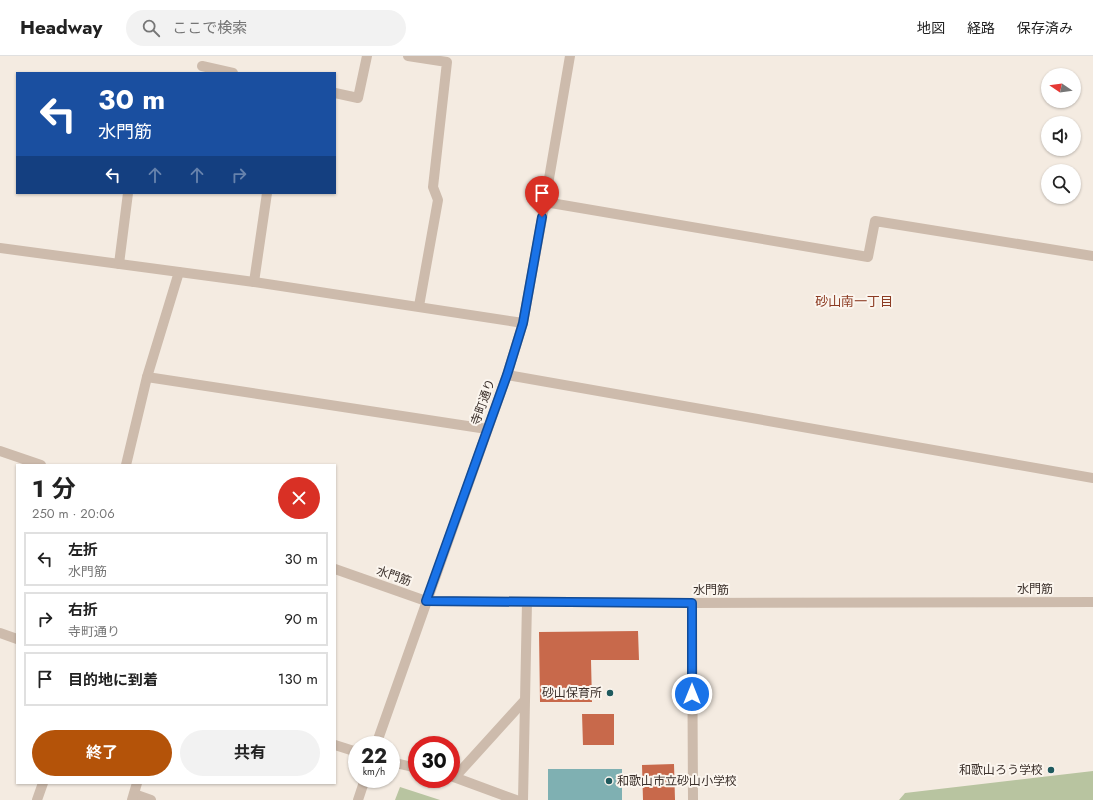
<!DOCTYPE html>
<html lang="ja">
<head>
<meta charset="utf-8">
<style>
  body { margin:0; font-family:Jost,"Noto Sans JP",sans-serif; background:#f2f2f2; color:#222; height:100vh; display:flex; flex-direction:column; font-size:15px; white-space:nowrap }
  * { box-sizing:border-box; margin:0 }
  p { font-size:13px; color:#767676 }
  .icon { flex:none; width:22px; height:22px; fill:none; stroke:currentColor; stroke-width:2; stroke-linecap:round; stroke-linejoin:round }
  .map { position:relative; flex:1; overflow:hidden }
  .sheet { position:absolute; left:16px; top:408px; width:320px; height:320px; display:flex; flex-direction:column; background:#fff; border-radius:0px; box-shadow:0 1px 3px #0004 }
  .sheet>* { flex:none }
  .top-card { position:absolute; left:16px; top:16px; width:320px; height:122px; border-radius:0px; box-shadow:0 1px 3px #0004; background:#1a4fa0; color:#fff; overflow:hidden }
  .needle { width:26px; rotate:283deg }
  .fabs { position:absolute; left:1041px; top:12px; display:grid; gap:8px }
  .fabs a { display:grid; place-items:center; width:40px; height:40px; border-radius:50%; background:#fff; box-shadow:0 1px 3px #0004; font-size:20px }
  .speed { position:absolute; left:348px; top:680px; display:flex; gap:8px; font-size:20px; font-weight:700; text-align:center }
  .speed>* { display:grid; place-content:center; width:52px; height:52px; border-radius:50%; background:#fff; box-shadow:0 1px 3px #0004; line-height:1 }
  .speed small { font-size:10px; font-weight:400 }
  .speed .limit { border:6px solid #d22; background:#fff; color:#111 }
  .pin { position:absolute; display:grid; place-items:center; width:34px; height:34px; color:#fff; margin:-41px -17px; border-radius:50% 50% 50% 0; rotate:-45deg; box-shadow:0 0 4px #0007 }
  .pin .icon { rotate:45deg }
  .me { position:absolute; width:44px; margin:-22px; rotate:0deg; stroke-linejoin:round; filter:drop-shadow(0 0 3px #0008) }
  .turn { display:flex; align-items:center; gap:14px; height:84px; padding:0 16px; font-size:18px }
  .turn .icon { width:52px; height:52px; stroke-width:2.5 }
  .turn b { display:block; font-size:28px; line-height:34px }
  .lanes { display:flex; align-items:center; height:38px; padding:0 16px; background:#0003; justify-content:center; gap:20px; direction:ltr }
  .lanes .off { opacity:.35 }
  .round { display:grid; place-items:center; flex:none; width:42px; height:42px; border-radius:21px; background:#f2f2f2 }
  .head { display:flex; align-items:center; justify-content:space-between; height:68px; padding:0 16px }
  h1 { font-size:24px; font-weight:700; line-height:30px }
  .cta { display:flex; gap:8px; margin-top:auto; padding:8px 16px }
  .cta a { flex:1; height:46px; border-radius:24px; background:#b45309; color:#fff; font-size:16px; font-weight:700; line-height:46px; text-align:center }
  .cta a+a { background:#f2f2f2; color:#222 }
  ul { padding:0; list-style:none }
  li { display:flex; align-items:center; gap:12px; height:54px; margin:0 8px 6px; padding:0 8px; border:2px solid #e0e0e0; border-radius:0px }
  li div { flex:1 }
  li b { display:block; font-size:15px }
  li em { font-style:normal }
  header { display:flex; align-items:center; gap:24px; box-sizing:border-box; height:56px; padding:0 20px; background:#fff; border-bottom:1px solid #e0e0e0 }
  header strong { font-size:19px }
  nav { display:flex; gap:22px; margin-inline-start:auto; font-size:14px }
  .search { width:280px; height:36px; background:#f2f2f2; display:flex; align-items:center; gap:10px; box-sizing:border-box; padding:0 14px; border-radius:22px; color:#767676; font-size:15px }
  .map>svg:first-child { display:block }
</style>
</head>
<body>
<header>
<strong>Headway</strong>
<div class="search"><svg class="icon" aria-label="search" viewBox="0 0 24 24"><circle cx="10" cy="10" r="6"/><path d="M15 15l6 6"/></svg>ここで検索</div>
<nav><a>地図</a><a>経路</a><a>保存済み</a></nav>
</header>
<div class="map">
<svg width="1093" height="744" viewBox="0 0 1093 744">
  <rect width="100%" height="100%" fill="#f4ebe1"/>
  <!-- green -->
  <g fill="#b8c4a0">
    <path d="M1093,715V744H899L905,737Z"/>
    <path d="M400,731L440,744H395Z"/>
  </g>
  <!-- water -->
  <rect fill="#7fb0b2" x="548" y="713" width="74" height="31"/>
  <!-- building -->
  <g fill="#c8694b">
    <path d="M638,575L639,604H591L592,646H540L539,576Z"/>
    <path d="M582,658H614V689H583Z"/>
    <path d="M674,708L675,744H643L642,709Z"/>
  </g>
  <g fill="none" stroke-linecap="round" stroke-linejoin="round">
    <!-- minor -->
    <g stroke="#cdbbac" stroke-width="10">
      <path d="M408,0L447,6L433,131L438,144L419,250"/>
      <path d="M202,10L233,17"/>
      <path d="M335,37L358,42L367,0"/>
      <path d="M545,146L868,201L875,165L1093,200"/>
      <path d="M0,192L254,226L523,267"/>
      <path d="M119,208L128,137"/>
      <path d="M254,226L267,137"/>
      <path d="M507,319L1093,422"/>
      <path d="M147,321L487,373"/>
      <path d="M0,395L41,409"/>
      <path d="M126,409L147,321L179,216"/>
      <path d="M335,513L426,545L692,547L1093,546"/>
      <path d="M692,547L693,744"/>
      <path d="M0,577L17,583"/>
      <path d="M335,689L357,696"/>
      <path d="M376,689L507,319L523,267L545,146L570,0"/>
      <path d="M391,706L417,712"/>
      <path d="M451,720L516,744"/>
      <path d="M455,721L524,645"/>
      <path d="M134,738L151,744"/>
      <path d="M37,744L43,727"/>
      <path d="M132,744L137,727"/>
      <path d="M358,744L365,723"/>
      <path d="M523,744L527,546"/>
    </g>
  </g>
  <g fill="none" stroke-linecap="round" stroke-linejoin="round">
    <defs>
      <path id="route" d="M542,161L523,267L507,319L426,545L692,547V638"/>
    </defs>
    <!-- route casing -->
    <use href="#route" stroke="#114b97" stroke-width="10"/>
    <!-- route -->
    <use href="#route" stroke="#1a73e8" stroke-width="7"/>
  </g>
  <!-- markers -->
  <g fill="#1f5a5e" stroke="#fbf5ee" stroke-width="1.5">
    <circle cx="610" cy="637" r="4"/>
    <circle cx="1051" cy="714" r="4"/>
    <circle cx="609" cy="725" r="4"/>
  </g>
  <g text-anchor="middle" dominant-baseline="central" stroke-width="4" stroke-linejoin="round" paint-order="stroke">
    <!-- street labels -->
    <g font-size="12" fill="#3b302b" stroke="#fbf5ee">
      <text transform="translate(483 346) rotate(-70)">寺町通り</text>
      <text transform="translate(394 520) rotate(19)">水門筋</text>
      <text x="1035" y="533">水門筋</text>
      <text x="711" y="534">水門筋</text>
    </g>
    <!-- poi labels -->
    <g font-size="12" fill="#3b302b" stroke="#fbf5ee" text-anchor="end">
      <text x="602" y="637">砂山保育所</text>
      <text x="1043" y="714">和歌山ろう学校</text>
      <text x="617" y="725" text-anchor="start">和歌山市立砂山小学校</text>
    </g>
    <!-- neighbourhood labels -->
    <g font-size="13" fill="#8c3b22" stroke="#fbf5ee">
      <text x="854" y="245">砂山南一丁目</text>
    </g>
  </g>
</svg>
<div class="fabs">
<a><svg class="needle" viewBox="-14 -14 28 28"><path d="M0-13l5 13h-10z" fill="#e53935"/><path d="M0 13l5-13h-10z" fill="#767676"/></svg></a>
<a><svg class="icon" aria-label="sound" viewBox="0 0 24 24"><path d="M4 9h4l5-4v14l-5-4H4zM17 9q2 3 0 6"/></svg></a>
<a><svg class="icon" aria-label="search" viewBox="0 0 24 24"><circle cx="10" cy="10" r="6"/><path d="M15 15l6 6"/></svg></a>
</div>
<div class="speed"><div>22<small>km/h</small></div><div class="limit">30</div></div>
<div class="pin" style="left:542px;top:161px;background:#d93025"><svg class="icon" aria-label="arrive" viewBox="0 0 24 24"><path d="M6 21V4h12l-3 4 3 4H6"/></svg></div>
<svg class="me" style="left:692px;top:638px" viewBox="-20 -20 40 40"><circle r="17" fill="#1a73e8" stroke="#fff" stroke-width="3"/><path d="M0-11L8 9 0 5-8 9z" fill="#fff"/></svg>
<div class="top-card">
<div class="turn"><svg class="icon" aria-label="left" viewBox="0 0 24 24"><path d="M17 20v-9H6M10 6l-5 5 5 5"/></svg><div><b>30 m</b>水門筋</div></div>
<div class="lanes"><svg class="icon" aria-label="left" viewBox="0 0 24 24"><path d="M17 20v-9H6M10 6l-5 5 5 5"/></svg><svg class="icon off" aria-label="ahead" viewBox="0 0 24 24"><path d="M12 20V5M6 11l6-6 6 6"/></svg><svg class="icon off" aria-label="ahead" viewBox="0 0 24 24"><path d="M12 20V5M6 11l6-6 6 6"/></svg><svg class="icon off" aria-label="right" viewBox="0 0 24 24"><path d="M7 20v-9h11M14 6l5 5-5 5"/></svg></div>
</div>
<section class="sheet">
<div class="head"><div><h1>1 分</h1><p>250 m · 20:06</p></div><a class="round" style="background:#d93025;color:#fff"><svg class="icon" aria-label="close" viewBox="0 0 24 24"><path d="M6 6l12 12M18 6L6 18"/></svg></a></div>
<ul>
<li><svg class="icon" aria-label="left" viewBox="0 0 24 24"><path d="M17 20v-9H6M10 6l-5 5 5 5"/></svg><div><b>左折</b><p>水門筋</p></div><em>30 m</em></li>
<li><svg class="icon" aria-label="right" viewBox="0 0 24 24"><path d="M7 20v-9h11M14 6l5 5-5 5"/></svg><div><b>右折</b><p>寺町通り</p></div><em>90 m</em></li>
<li><svg class="icon" aria-label="arrive" viewBox="0 0 24 24"><path d="M6 21V4h12l-3 4 3 4H6"/></svg><div><b>目的地に到着</b></div><em>130 m</em></li>
</ul>
<div class="cta"><a>終了</a><a>共有</a></div>
</section>
</div>
</body>
</html>
